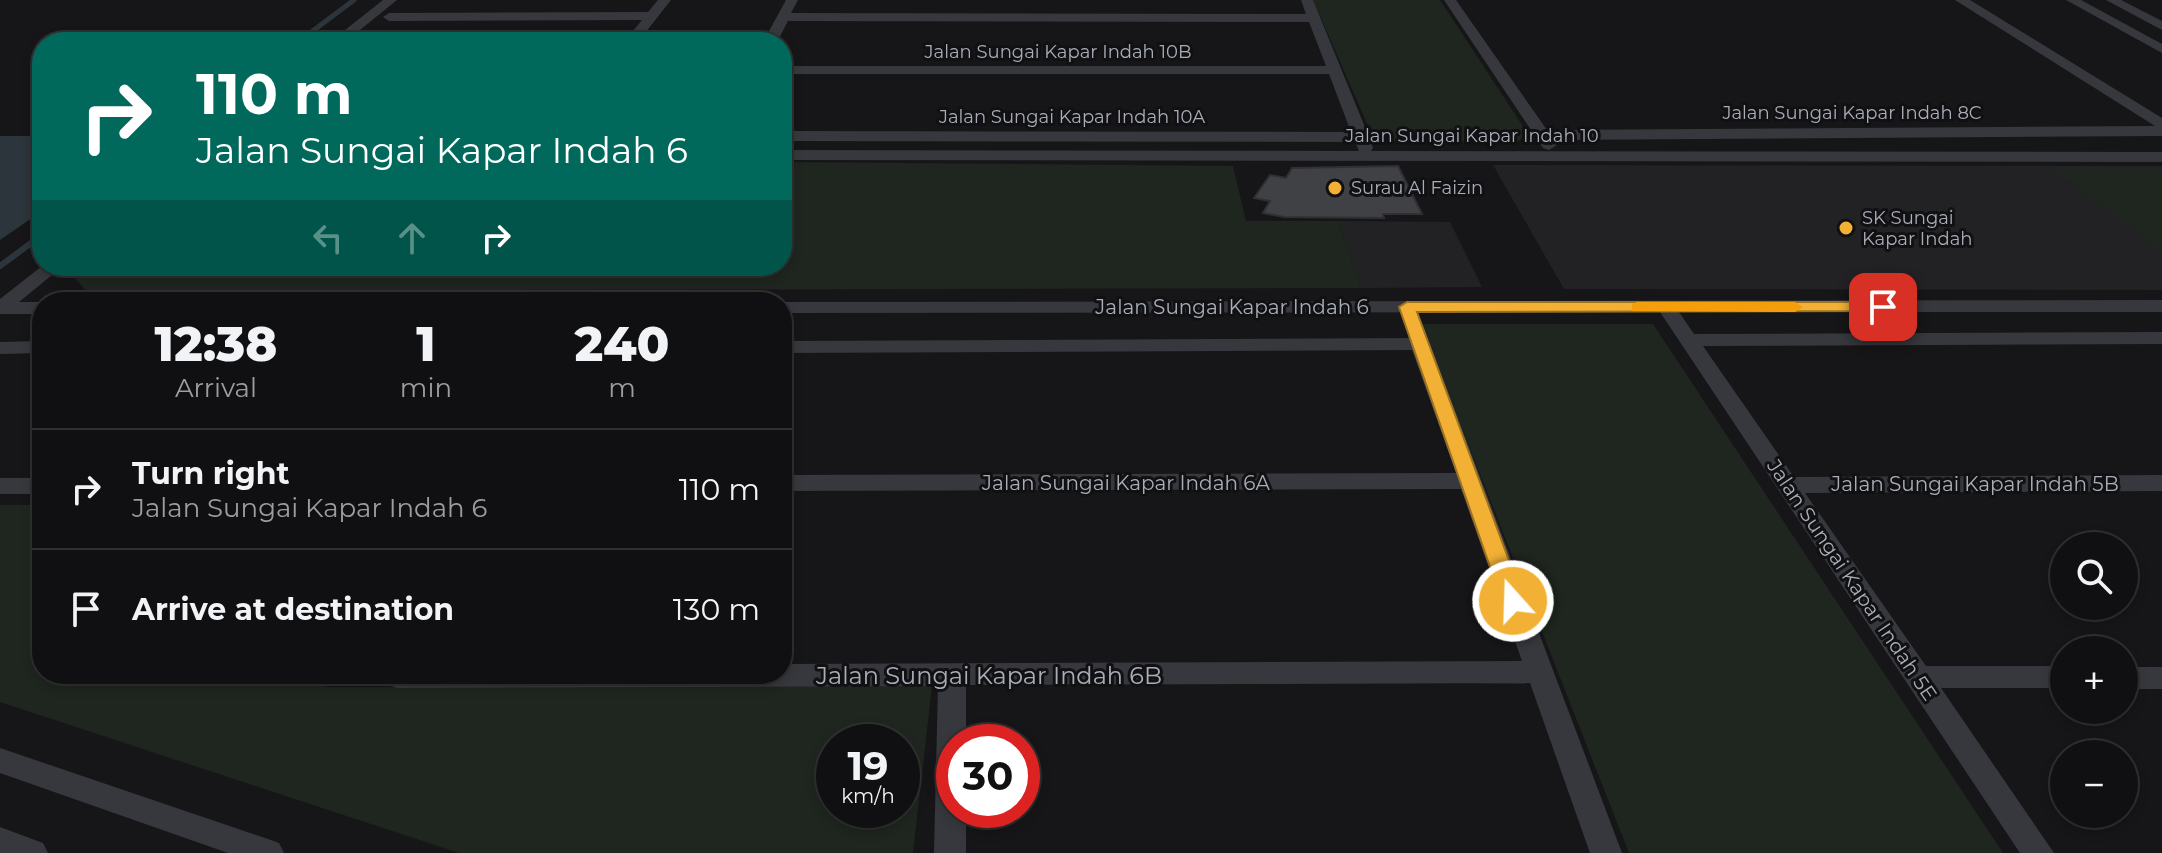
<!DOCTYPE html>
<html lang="en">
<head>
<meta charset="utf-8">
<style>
  body { margin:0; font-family:Montserrat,sans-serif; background:#1e1e20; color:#f1f3f6; height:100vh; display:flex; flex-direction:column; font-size:30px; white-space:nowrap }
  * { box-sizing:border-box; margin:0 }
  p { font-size:26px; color:#9c9d9f }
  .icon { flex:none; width:44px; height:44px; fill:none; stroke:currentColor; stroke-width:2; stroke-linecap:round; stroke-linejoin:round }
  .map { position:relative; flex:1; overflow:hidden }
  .details { position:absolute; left:32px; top:292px; width:760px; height:392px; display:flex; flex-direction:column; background:#101012; border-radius:32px; box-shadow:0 4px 12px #0003,0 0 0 2px #303032 }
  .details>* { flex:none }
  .top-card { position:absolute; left:32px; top:32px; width:760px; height:244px; border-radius:32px; box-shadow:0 4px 12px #0003,0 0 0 2px #303032; background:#00695c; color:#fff; overflow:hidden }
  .tools { position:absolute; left:2050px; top:532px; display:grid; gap:16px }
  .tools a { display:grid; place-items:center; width:88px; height:88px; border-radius:50%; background:#101012; box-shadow:0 4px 12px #0003,0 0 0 2px #303032; font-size:40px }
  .speed { position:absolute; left:816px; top:724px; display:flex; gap:16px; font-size:40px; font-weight:700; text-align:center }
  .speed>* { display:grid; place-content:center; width:104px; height:104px; border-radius:50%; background:#101012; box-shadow:0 4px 12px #0003,0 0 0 2px #303032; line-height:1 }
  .speed small { font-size:20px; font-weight:400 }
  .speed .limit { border:12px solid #d22; background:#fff; color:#111 }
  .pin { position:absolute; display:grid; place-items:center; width:68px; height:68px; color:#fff; margin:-34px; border-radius:16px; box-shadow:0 4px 12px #0006 }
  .me { position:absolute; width:88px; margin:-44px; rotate:340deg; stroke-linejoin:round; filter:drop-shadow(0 0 6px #0008) }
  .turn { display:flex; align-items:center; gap:28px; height:168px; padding:0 32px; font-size:36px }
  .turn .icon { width:104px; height:104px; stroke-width:2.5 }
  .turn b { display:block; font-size:56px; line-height:68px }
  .lanes { display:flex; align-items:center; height:76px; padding:0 32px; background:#0003; justify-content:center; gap:40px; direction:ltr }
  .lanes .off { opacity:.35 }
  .eta { display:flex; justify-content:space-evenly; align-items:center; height:136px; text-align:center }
  .eta b { font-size:48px; font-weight:800; line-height:56px }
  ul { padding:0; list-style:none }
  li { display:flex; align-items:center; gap:24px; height:120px; padding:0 32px; border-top:2px solid #303032 }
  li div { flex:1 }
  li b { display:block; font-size:30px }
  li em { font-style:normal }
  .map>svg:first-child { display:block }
</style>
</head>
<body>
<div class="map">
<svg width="2162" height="853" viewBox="0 0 2162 853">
  <rect width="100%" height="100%" fill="#161618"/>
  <!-- built -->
  <g fill="#222225">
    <path d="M1493,165L2162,166V290L1564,289Z"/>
    <path d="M1338,221L1450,222L1482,287L1361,288Z"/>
  </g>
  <!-- green -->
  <g fill="#1e261f" fill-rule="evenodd">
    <path d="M1313,0H1440L1528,134L1517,142L1393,141L1369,128Z"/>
    <path d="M782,162L1233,166L1246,221H1338L1361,288L86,291L66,268L782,266Z"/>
    <path d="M2053,169H2162V250Z"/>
    <path d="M1421,324H1653L2003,853H1629Z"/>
    <path d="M0,505H42V674H332L325,687L932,686L913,853H459L0,702ZM834,742H902V810H834Z"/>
  </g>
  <!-- water -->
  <path fill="#2c353c" d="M0,136H42V211L0,240Z"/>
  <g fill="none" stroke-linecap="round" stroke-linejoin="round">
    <!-- stream-far1 -->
    <path stroke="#2c353c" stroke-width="5" d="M298,42L354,0"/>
    <!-- stream -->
    <path stroke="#2c353c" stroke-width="6" d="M0,266L42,235"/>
  </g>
  <!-- building -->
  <path fill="#404145" stroke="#303034" stroke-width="2" d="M1398,166L1422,214H1383L1384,218L1284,217L1263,213L1270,201L1254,198L1270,175L1286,178L1292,168Z"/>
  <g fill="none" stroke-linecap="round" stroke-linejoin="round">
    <!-- minor -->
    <g fill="#37383d" fill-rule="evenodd">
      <path d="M383,0H397L345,42H330Z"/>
      <path d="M658,0H671L638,42H624L642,20L389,21L383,17L389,13L648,12Z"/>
      <path d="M786,0H798L791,13L1306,14L1301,0H1313L1369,137L1373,148L1371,151L2162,152V162L782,160V150L1359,151L1355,142L782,141V131L1351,132L1329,74H782V66H1326L1309,22L788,21L777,42H763Z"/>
      <path d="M1444,0H1456L1547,130L2155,126L1955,0H1970L2162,118V136L1553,140L1557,145L1549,150L1543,148Z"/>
      <path d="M2066,0H2081L2162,44V53Z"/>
      <path d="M2106,0H2121L2162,21V30Z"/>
      <path d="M42,266H63L19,302H42V314H0V299Z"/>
      <path d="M2162,300V312H1679L1694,334L2162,332V344L1703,346L1794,477L2162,475V491L1805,493L1926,666H2064V688H1941L2054,853H2020L1660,312L782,313V302H779Z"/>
      <path d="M1420,338L1430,344L1622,853H1590L1530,683L966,685V742H954V810H966V853H934L938,686L397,688L380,682L376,674H782V664L1522,661L1461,489L782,491V475L1456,473L1412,350L782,353V341Z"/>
      <path d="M42,341V353L0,354V342Z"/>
      <rect x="0" y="478" width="42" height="16"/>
      <rect x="2124" y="667" width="38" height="22"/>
      <path d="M0,748L268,839L279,843L284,853H228L0,773Z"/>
      <path d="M0,827L43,843L48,853H0Z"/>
    </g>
  </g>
  <!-- route -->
  <path fill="#f2b134" stroke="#9d7322" stroke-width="2" d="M1407,302H1883L1891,307L1883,311L1417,312L1524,601L1521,607H1505L1502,601L1399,307Z"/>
  <!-- slow -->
  <path fill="#f59e0b" d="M1637,302H1795L1803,307L1795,312L1632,311V304Z"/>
  <!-- markers -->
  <g fill="#f2b134" stroke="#111113" stroke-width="3">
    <circle cx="1335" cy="188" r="8"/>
    <circle cx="1846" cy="228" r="8"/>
  </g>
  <g text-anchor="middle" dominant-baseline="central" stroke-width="6" stroke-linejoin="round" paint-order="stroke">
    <!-- far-street labels -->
    <g font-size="18" fill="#a8adb8" stroke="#111113">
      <text x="1058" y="52">Jalan Sungai Kapar Indah 10B</text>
      <text x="1852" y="113">Jalan Sungai Kapar Indah 8C</text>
      <text x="1072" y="117">Jalan Sungai Kapar Indah 10A</text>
      <text x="1472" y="136">Jalan Sungai Kapar Indah 10</text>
    </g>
    <!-- far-poi labels -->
    <g font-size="18" fill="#a8adb8" stroke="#111113" text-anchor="start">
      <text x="1351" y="188">Surau Al Faizin</text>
      <text x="1862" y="218">SK Sungai<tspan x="1862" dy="21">Kapar Indah</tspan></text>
    </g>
    <!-- street labels -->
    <g font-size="20" fill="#a8adb8" stroke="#111113">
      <text x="1232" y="307">Jalan Sungai Kapar Indah 6</text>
      <text x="1126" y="483">Jalan Sungai Kapar Indah 6A</text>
      <text x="1975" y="484">Jalan Sungai Kapar Indah 5B</text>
      <text transform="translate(1852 580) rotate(56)">Jalan Sungai Kapar Indah 5E</text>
    </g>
    <!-- near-street labels -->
    <g font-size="24" fill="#a8adb8" stroke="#111113">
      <text x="989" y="675">Jalan Sungai Kapar Indah 6B</text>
    </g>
  </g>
</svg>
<div class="tools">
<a><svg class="icon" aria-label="search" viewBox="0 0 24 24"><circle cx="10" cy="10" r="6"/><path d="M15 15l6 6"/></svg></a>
<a>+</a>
<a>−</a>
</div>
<div class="speed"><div>19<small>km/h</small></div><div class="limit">30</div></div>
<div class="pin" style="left:1883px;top:307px;background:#d93025"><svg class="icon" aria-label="arrive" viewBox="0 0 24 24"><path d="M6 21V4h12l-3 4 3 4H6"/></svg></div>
<svg class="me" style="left:1513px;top:601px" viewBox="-20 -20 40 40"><circle r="17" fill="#f2b134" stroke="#fff" stroke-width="3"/><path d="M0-11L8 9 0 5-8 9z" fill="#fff"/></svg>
<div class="top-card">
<div class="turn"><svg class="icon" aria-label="right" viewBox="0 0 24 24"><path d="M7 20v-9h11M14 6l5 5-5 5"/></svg><div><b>110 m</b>Jalan Sungai Kapar Indah 6</div></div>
<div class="lanes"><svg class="icon off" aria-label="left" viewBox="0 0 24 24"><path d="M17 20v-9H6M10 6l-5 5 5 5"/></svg><svg class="icon off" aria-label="ahead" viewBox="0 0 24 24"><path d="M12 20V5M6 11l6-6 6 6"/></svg><svg class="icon" aria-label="right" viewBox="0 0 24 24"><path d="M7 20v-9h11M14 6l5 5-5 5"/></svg></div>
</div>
<section class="details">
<div class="eta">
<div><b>12:38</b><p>Arrival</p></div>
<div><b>1</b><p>min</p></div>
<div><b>240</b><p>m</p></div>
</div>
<ul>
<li><svg class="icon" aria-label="right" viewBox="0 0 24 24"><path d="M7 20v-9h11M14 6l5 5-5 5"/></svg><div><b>Turn right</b><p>Jalan Sungai Kapar Indah 6</p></div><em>110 m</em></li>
<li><svg class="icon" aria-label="arrive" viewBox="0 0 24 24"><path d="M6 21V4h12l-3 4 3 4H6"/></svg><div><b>Arrive at destination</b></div><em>130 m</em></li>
</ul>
</section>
</div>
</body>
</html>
